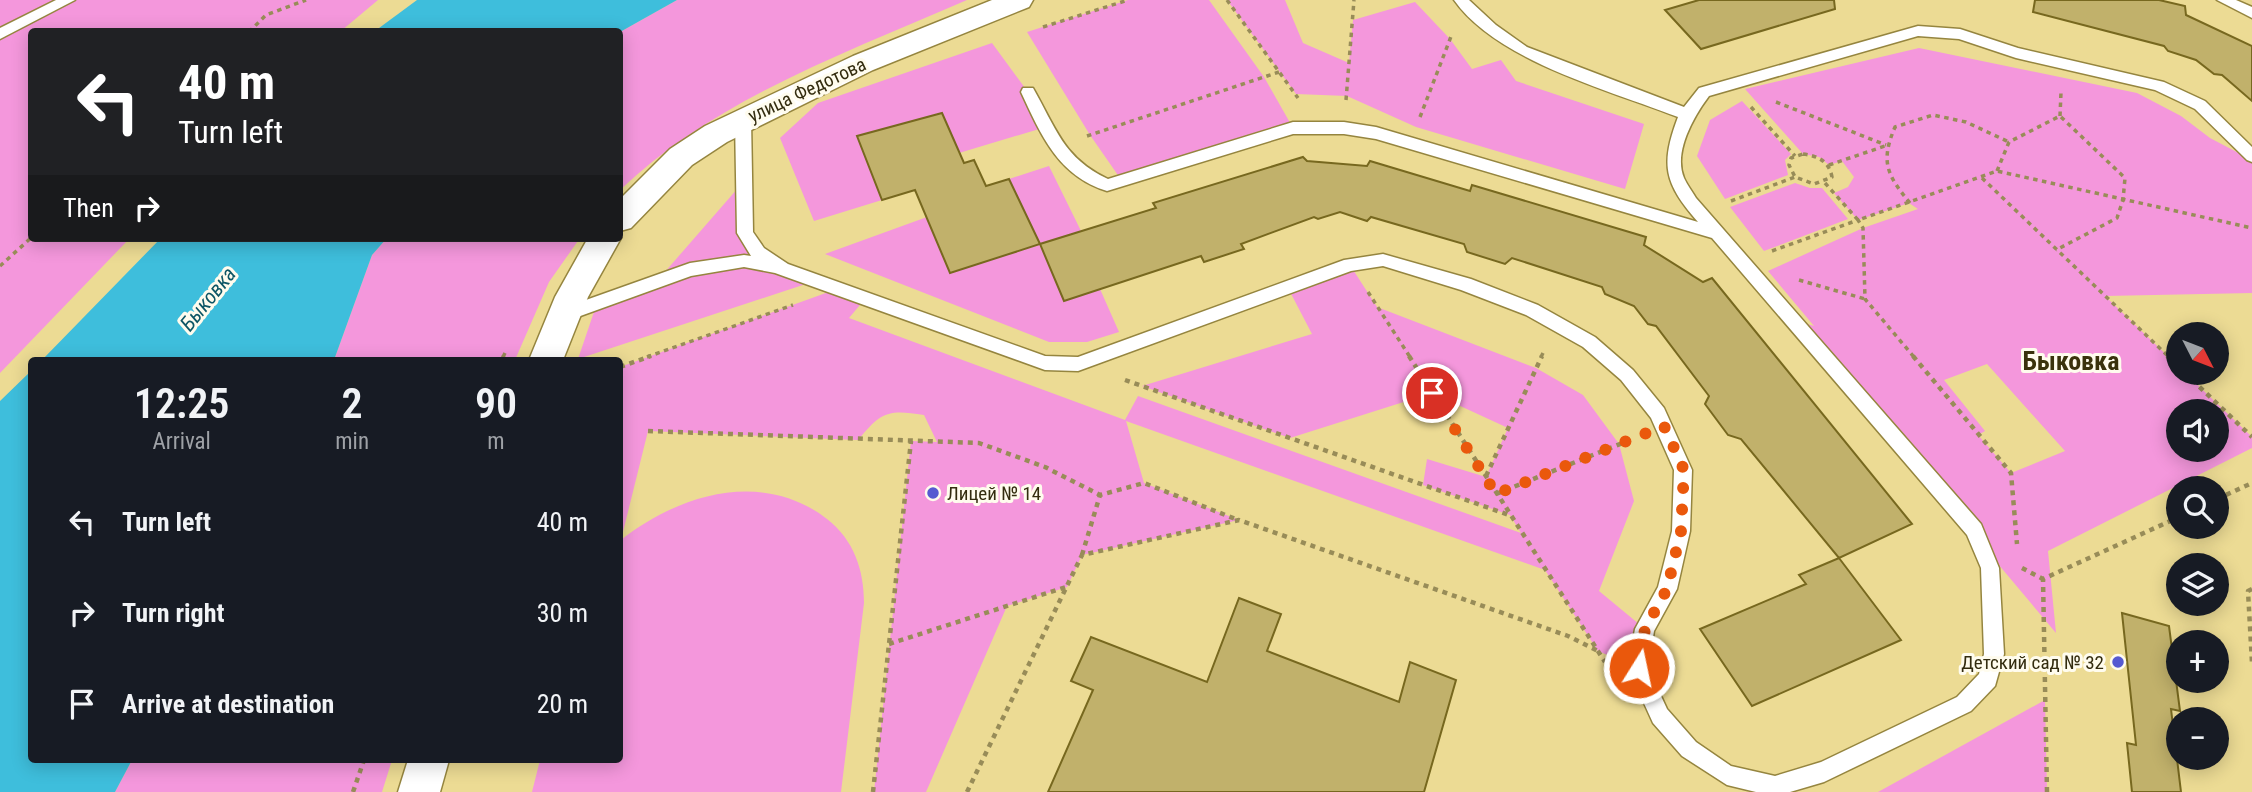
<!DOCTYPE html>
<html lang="en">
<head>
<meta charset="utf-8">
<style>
  body { margin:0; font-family:"Roboto Condensed",sans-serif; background:#20242c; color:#f1f3f6; height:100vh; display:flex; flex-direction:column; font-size:26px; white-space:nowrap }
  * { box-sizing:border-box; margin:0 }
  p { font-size:23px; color:#9ea1a6 }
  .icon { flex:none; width:38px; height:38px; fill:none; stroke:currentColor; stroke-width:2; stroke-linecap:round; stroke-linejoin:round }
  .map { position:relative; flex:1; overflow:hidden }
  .drawer { position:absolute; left:28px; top:357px; width:595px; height:406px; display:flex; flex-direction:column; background:#171b24; border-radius:7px; box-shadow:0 4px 18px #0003 }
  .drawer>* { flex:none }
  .banner { position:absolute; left:28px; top:28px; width:595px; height:214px; border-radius:7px; box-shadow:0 4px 18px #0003; background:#202124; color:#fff; overflow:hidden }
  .needle { width:46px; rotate:132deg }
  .tools { position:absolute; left:2166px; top:322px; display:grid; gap:14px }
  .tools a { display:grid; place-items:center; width:63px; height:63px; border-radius:50%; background:#171b24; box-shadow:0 4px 18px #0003; font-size:35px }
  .pin { position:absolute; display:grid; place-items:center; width:60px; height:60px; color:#fff; margin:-30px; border:4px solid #fff; border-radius:50%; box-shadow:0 2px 7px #0007 }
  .me { position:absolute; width:77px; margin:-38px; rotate:10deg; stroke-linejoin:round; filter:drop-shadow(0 0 5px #0008) }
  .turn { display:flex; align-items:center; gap:24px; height:147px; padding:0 35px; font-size:32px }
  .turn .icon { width:91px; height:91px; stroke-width:2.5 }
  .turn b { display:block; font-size:49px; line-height:60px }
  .then { display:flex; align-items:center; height:66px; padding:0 35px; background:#0003; gap:14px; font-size:26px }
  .eta { display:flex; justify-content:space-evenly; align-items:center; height:119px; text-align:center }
  .eta b { font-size:42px; font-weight:600; line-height:49px }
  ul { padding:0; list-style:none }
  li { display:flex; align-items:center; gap:21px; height:91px; padding:0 35px }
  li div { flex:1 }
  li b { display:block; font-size:26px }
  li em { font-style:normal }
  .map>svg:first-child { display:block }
</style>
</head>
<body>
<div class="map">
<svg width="2252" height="792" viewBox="0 0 2252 792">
  <rect width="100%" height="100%" fill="#ecdb94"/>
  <!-- green -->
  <g fill="#f497dc" fill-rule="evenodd">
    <path d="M0,0H378L341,31L32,32V238H130L0,373Z"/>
    <path d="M677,0H967C846,53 717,98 620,190V32Z"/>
    <path d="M1128,0H1209L1264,77L1293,128L1122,181L1090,135L1027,32Z"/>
    <path d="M1227,0H1285L1303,43L1349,63L1353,20L1415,2L1450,39L1472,69L1501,60L1516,81L1644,124L1625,189L1416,127L1347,96L1296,94Z"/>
    <path d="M992,43L1028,92L1046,127L959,153L942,113L857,136L882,200L814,221L780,138L818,103Z"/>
    <path d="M1919,48L2137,93L2181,116L2210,138L2252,160V293L2105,296L2179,367V373H2185L2252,437V448L2048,551L2056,633L1793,320L1814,326L1768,271L1863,228L1918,209L1909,203L1858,220L1834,193L1848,187L1854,177L1842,161L1829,165L1819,157L1803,154L1745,89ZM1987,364L2065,451L2011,473L1978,435L1985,431L1944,380ZM2179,411H2217V450H2179Z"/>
    <path d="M1742,101L1791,154L1785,160L1788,175L1725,199L1697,156L1710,120Z"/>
    <path d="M1049,166L1081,231L1040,245L1064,300L1100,289L1119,332L1087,342H1049L825,254L927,217L950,273L1039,245L1009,179Z"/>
    <path d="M745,180V232L758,253L815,281L578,359L597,303L657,281Z"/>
    <path d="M1795,183L1810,188H1822L1848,219L1764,251L1730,207Z"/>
    <path d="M387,238H580L549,282L515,360H334L372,255Z"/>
    <path d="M1350,265L1377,307L1536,368L1583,395L1619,444L1634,501L1599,591L1645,629L1638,668L1598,651L1545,570L1126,421L1144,483L1239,520L1082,555L1067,587L1007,606L926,792H874L911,441L937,442L924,415C888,409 881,412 858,440L648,431L621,540C679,494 763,469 827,519C854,540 864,570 864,603L841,792H532L540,760H620V367L837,289L865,299L849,318L1125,420L1138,396L1521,533L1510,515L1423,485L1427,459L1486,477L1508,428L1432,393L1290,438L1142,386L1312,334L1288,288Z"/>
    <path d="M2045,700L2047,792H1878Z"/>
    <path d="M132,760H392L382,792H115Z"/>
  </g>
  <!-- water -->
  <g fill="#3ebedc">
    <path d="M417,0H677L620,32L375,31Z"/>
    <path d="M161,238H387L372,255L334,360H42Z"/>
    <path d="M31,371L32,760H132L115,792H0V401Z"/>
  </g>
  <!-- building -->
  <g fill="#c1b16b" stroke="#77681f" stroke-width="2">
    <path d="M1699,0H1834L1835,9L1701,49L1665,10Z"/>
    <path d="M2035,0H2159L2185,6L2186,15L2252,46V101L2222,75L2214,74L2196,60L2168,51L2164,46L2033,12Z"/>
    <path d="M942,113L964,163L974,160L986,186L1009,179L1040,244L950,273L915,190L882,200L857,136Z"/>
    <path d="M1303,157L1307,161L1367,166L1370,161L1470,191L1472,185L1646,237L1644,245L1703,282L1712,278L1912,524L1839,558L1741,439L1728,435L1705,404L1709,396L1656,326L1648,324L1634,306L1605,294L1602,287L1512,258L1505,264L1467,252L1464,244L1371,217L1367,221L1340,212L1318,219L1314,217L1241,244L1244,249L1204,262L1201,256L1064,301L1040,244L1156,208L1153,203Z"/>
    <path d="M1839,558L1901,640L1752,706L1700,629L1806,584L1799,575Z"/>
    <path d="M1239,598L1281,614L1267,651L1399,702L1410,662L1456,680L1424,792H1048L1093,690L1071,681L1091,637L1207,682Z"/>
    <path d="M2122,613L2169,626L2180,711L2171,709L2181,792H2132L2127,743L2136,745Z"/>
  </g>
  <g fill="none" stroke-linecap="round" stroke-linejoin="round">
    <defs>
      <g id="service">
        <path d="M56,0H75L0,39V28Z"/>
        <path d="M1454,0H1469L1496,25L1527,47L1684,107L1699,88L1918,26L1960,29L2018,48L2164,82L2205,101L2252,147V162L2247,160L2195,109L2155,90L2016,58L1959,39L1918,36L1709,96C1694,116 1673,152 1684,178C1687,185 1692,191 1696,198L1981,524L1999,568L2004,654L1995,686L1971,711L1824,782L1790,792H1756L1727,785L1682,756L1653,723L1628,668L1635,629L1658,587L1672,531L1674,470L1651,418L1621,380L1583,347L1526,315L1461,290L1383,266L1351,271L1078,371L1045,370L775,273L744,267L691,276L561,323L555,321L553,316L555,311L690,263L744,255L751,256L737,233L735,119L743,113L751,119L753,232L764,248L788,264L1045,356L1078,357L1344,260L1383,254L1471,279L1538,305L1595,337L1633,370L1664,408L1692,470L1690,531L1677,589L1654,631L1648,668L1667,709L1696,742L1731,766L1775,776L1821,762L1957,697L1979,674L1984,654L1981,568L1967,535L1712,238L1376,139L1344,134H1293L1107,191C1058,176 1041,135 1021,92L1023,88H1033C1056,128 1063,158 1108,179L1293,122H1344L1376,127L1698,222C1664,183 1660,165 1678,117C1609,90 1497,61 1454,0Z"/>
        <path d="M2217,0H2236L2252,7V18Z"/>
      </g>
      <g id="minor">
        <path d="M992,0H1033L1029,7L873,70L727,142L692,165L631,228L620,231V199L670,149L705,126L853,56Z"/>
        <path d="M620,235L621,238L588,297L563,360H529L555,297L588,238H620Z"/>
        <path d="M408,760H449L440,792H398Z"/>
      </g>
    </defs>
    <!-- service casing -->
    <use href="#service" stroke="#95853f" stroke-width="3"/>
    <!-- minor casing -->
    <use href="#minor" stroke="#95853f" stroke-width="3"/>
    <!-- path-far1 -->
    <g stroke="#988c58" stroke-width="3.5" stroke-dasharray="4.5 4.5" stroke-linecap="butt">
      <path d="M1227,0L1298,98"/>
      <path d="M1043,27L1128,0"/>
      <path d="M249,32L266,15L306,0"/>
      <path d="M1346,100L1354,0"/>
      <path d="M1776,102L1886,145"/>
      <path d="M1751,107L1795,156"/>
      <path d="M2060,116L2061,92"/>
      <path d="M1420,117L1452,34"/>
      <path d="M1087,136L1279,72"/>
      <path d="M1803,154C1818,156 1829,161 1832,177L1814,184L1795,177L1789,165L1791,158Z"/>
      <path d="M1829,165L1885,146"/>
      <path d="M1997,171L2009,142L2060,116L2125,178L2123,200L2117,218L2056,250"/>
      <path d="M1982,178L2169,357"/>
      <path d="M1825,183L1858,220L1997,171L2252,228"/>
      <path d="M1731,201L1795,177"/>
      <path d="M1910,203C1887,175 1880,162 1895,127L1933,115L1966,122L2009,142"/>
      <path d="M1772,251L1858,220L1863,228L1865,299L1914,357"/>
      <path d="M0,266L32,237"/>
      <path d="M1799,280L1865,299"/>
      <path d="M1368,292L1410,357"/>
      <path d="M503,357L507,349"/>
      <path d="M647,357L793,305"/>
      <path d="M1541,357L1544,351"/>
    </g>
    <!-- path -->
    <g stroke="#988c58" stroke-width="4.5" stroke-dasharray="5 5" stroke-linecap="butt">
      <path d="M1409,356L1605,662"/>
      <path d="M1913,356L2011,473L2017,544"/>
      <path d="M2167,356L2179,367"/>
      <path d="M502,360L504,356"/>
      <path d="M620,367L651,356"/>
      <path d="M2185,373L2252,437"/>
      <path d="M1125,380L1509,515"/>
      <path d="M648,431L979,443L1045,467L1100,495"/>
      <path d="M1486,476L1542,356"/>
      <path d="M1496,494L1635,438"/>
      <path d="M2217,499L2252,483"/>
      <path d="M1082,555L1100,495L1144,483L1238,520"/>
      <path d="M2022,568L2043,579"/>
      <path d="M2252,589L2248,591L2252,663"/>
      <path d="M889,644L1066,587"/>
      <path d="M353,792L364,760"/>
      <path d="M873,792L911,441"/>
      <path d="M967,792L1082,555L1239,520L1568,636L1598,651"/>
      <path d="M2047,792L2043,579L2179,517"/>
    </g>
    <!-- service -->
    <use href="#service" fill="#fff" fill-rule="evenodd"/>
    <!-- minor -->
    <use href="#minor" fill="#fff" fill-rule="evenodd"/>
  </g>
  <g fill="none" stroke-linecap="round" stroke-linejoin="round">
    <!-- route -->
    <path stroke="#ea580c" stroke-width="12" stroke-dasharray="0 21.6" d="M1432,393L1496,494L1664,426L1684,470L1681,531L1667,589L1645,629L1639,668"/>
  </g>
  <!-- markers -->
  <g fill="#565ad1" stroke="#fffcee" stroke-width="2.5">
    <circle cx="933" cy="493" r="7"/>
    <circle cx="2118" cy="662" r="7"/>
  </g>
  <g text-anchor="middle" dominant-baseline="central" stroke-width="6" stroke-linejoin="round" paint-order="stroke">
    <!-- street labels -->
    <g font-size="19" fill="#332c0f" stroke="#fffcee">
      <text transform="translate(807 90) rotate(-25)">улица Федотова</text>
    </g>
    <!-- poi labels -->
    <g font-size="19" fill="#332c0f" stroke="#fffcee" text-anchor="start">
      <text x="947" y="493">Лицей № 14</text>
      <text x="2104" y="662" text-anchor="end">Детский сад № 32</text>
    </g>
    <!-- water labels -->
    <g font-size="21" font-style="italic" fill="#0d5665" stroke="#fffcee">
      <text transform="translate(208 299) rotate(-51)">Быковка</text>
    </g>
    <!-- district labels -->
    <g font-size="26" font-weight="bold" fill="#3a320c" stroke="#fffcee">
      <text x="2071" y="361">Быковка</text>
    </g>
  </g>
</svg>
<div class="tools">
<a><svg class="needle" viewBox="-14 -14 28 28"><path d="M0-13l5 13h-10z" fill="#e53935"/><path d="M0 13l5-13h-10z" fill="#9ea1a6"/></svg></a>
<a><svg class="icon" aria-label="sound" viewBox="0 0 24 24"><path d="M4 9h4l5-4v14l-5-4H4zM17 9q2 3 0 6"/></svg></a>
<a><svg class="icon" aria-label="search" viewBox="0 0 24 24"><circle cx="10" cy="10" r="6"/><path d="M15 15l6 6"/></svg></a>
<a><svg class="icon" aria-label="layers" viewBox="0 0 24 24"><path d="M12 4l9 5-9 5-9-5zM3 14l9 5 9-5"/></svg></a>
<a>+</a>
<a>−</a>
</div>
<div class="pin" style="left:1432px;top:393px;background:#d93025"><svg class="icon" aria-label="arrive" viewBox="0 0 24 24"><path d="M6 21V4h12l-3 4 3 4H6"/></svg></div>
<svg class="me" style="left:1639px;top:668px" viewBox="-20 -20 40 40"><circle r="17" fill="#ea580c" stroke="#fff" stroke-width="3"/><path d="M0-11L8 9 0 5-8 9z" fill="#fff"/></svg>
<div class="banner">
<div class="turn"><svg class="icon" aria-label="left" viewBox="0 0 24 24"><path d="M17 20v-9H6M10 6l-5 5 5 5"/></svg><div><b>40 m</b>Turn left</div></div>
<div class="then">Then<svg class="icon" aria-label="right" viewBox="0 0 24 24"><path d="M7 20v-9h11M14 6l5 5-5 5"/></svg></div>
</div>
<section class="drawer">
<div class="eta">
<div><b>12:25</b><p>Arrival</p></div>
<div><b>2</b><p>min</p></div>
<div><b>90</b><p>m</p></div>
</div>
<ul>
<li><svg class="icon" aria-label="left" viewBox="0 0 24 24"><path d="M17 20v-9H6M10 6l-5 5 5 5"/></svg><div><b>Turn left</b></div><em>40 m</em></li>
<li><svg class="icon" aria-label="right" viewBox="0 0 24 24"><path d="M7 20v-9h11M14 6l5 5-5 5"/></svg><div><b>Turn right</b></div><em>30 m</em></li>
<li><svg class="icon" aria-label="arrive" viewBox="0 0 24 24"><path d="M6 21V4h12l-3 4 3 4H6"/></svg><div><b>Arrive at destination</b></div><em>20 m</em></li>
</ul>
</section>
</div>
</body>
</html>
